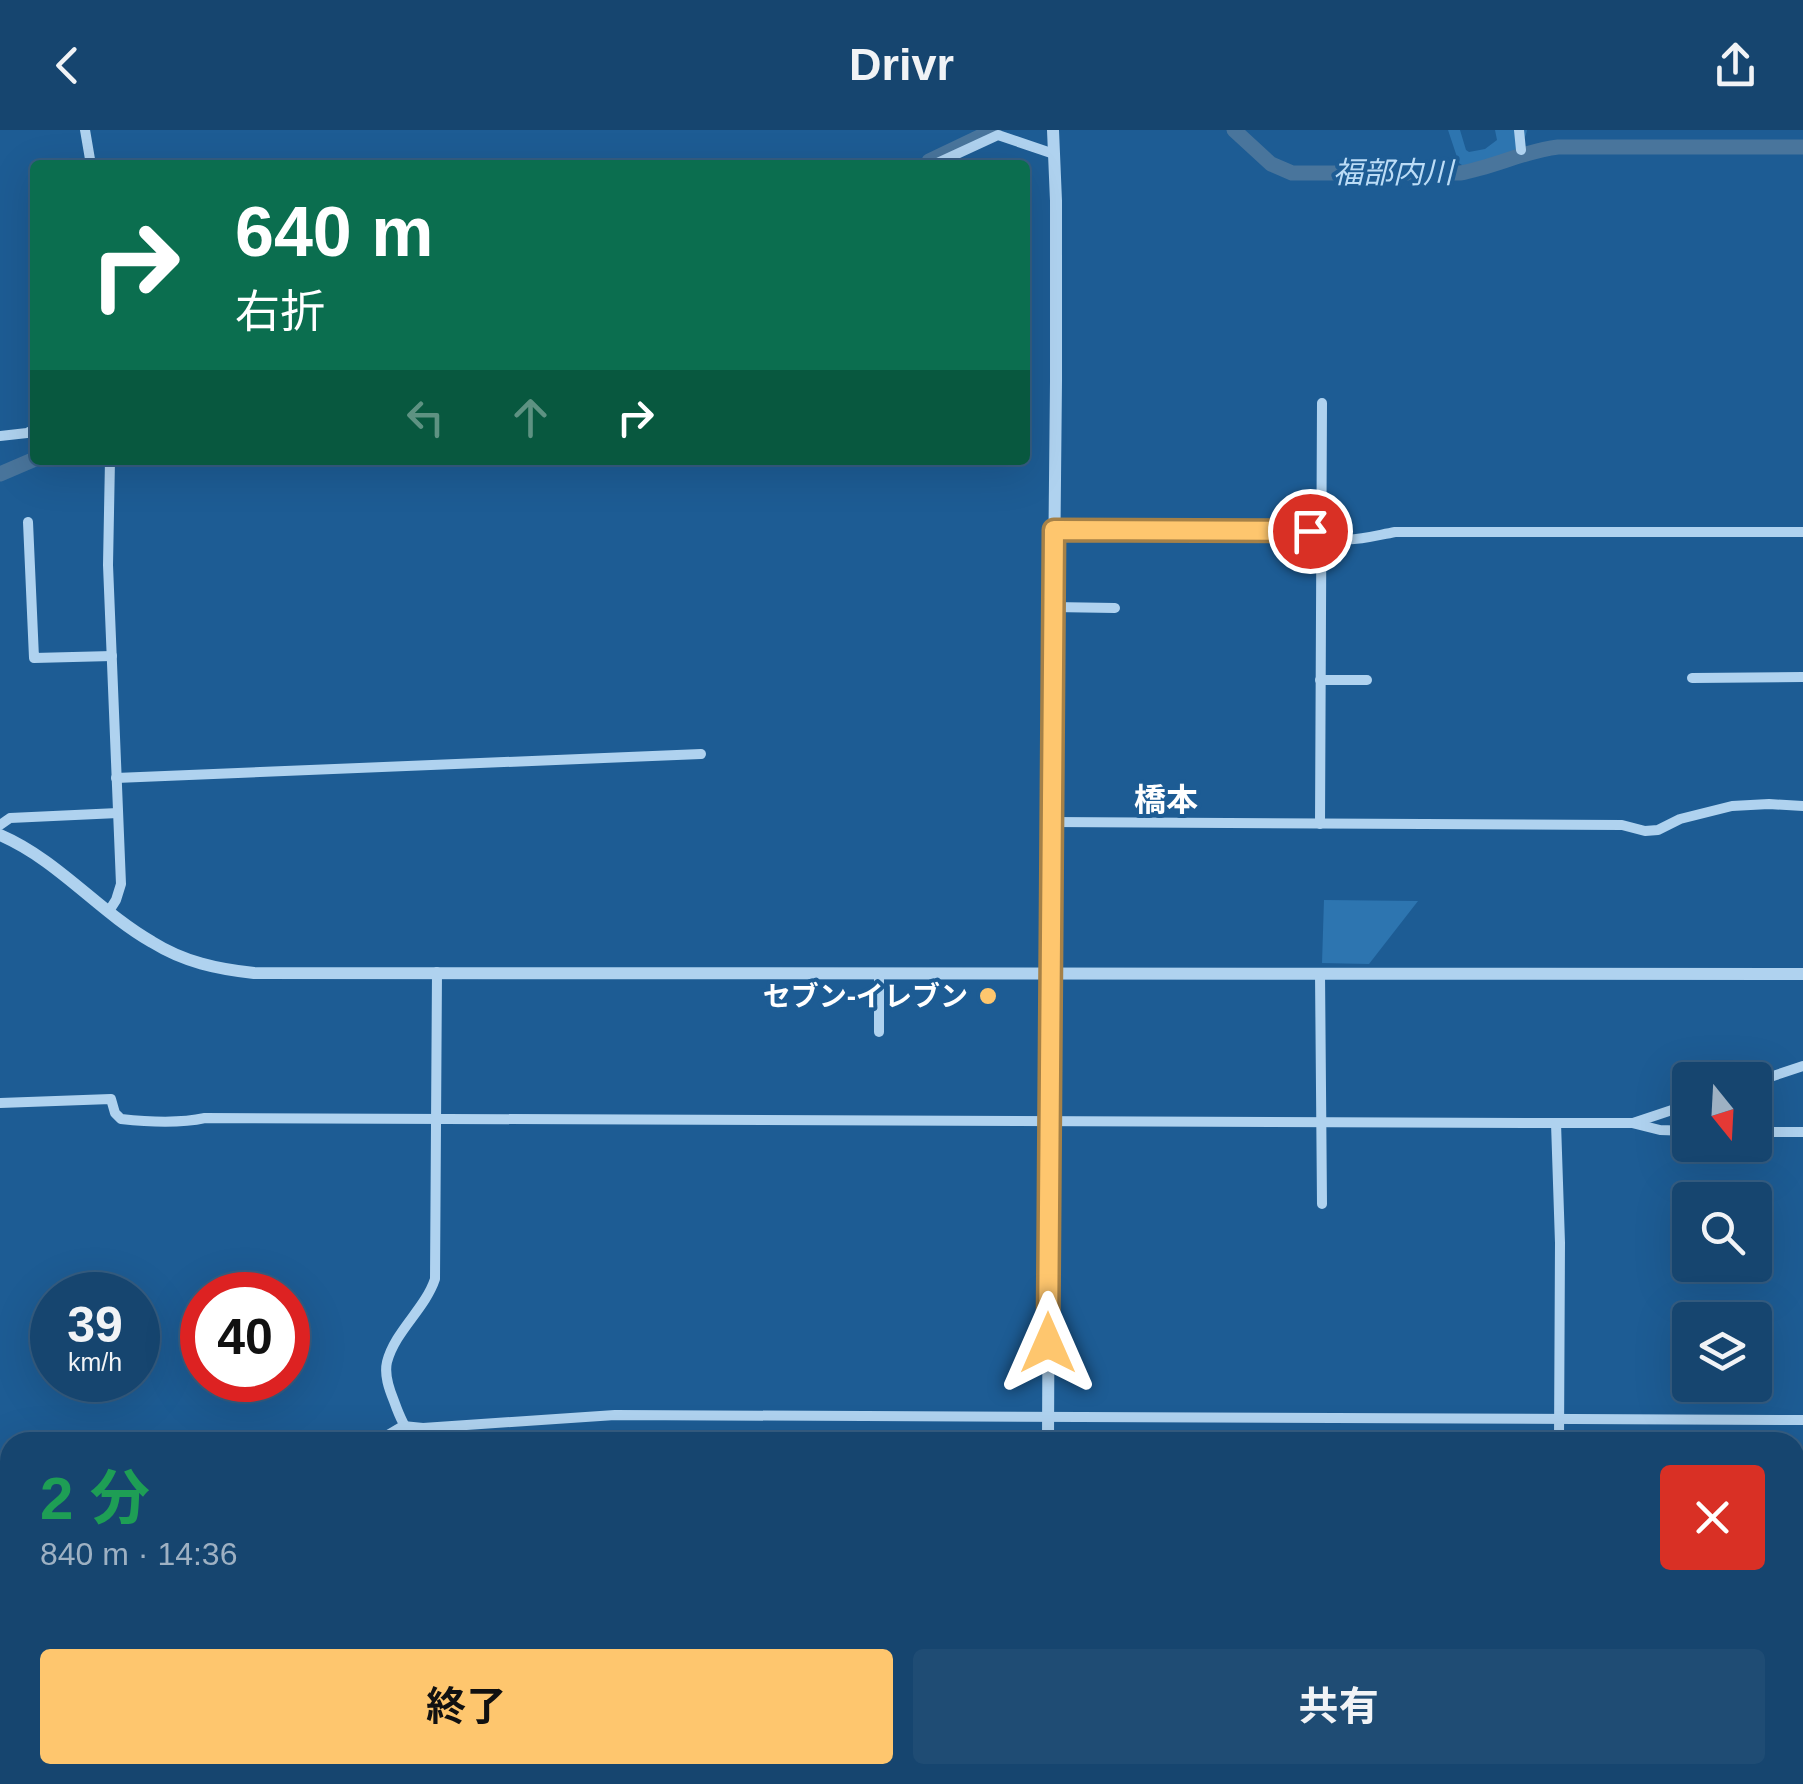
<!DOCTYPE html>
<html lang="ja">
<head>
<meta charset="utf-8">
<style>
  body { margin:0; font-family:Arial,"Noto Sans JP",sans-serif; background:#1f4c74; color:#f1f3f6; height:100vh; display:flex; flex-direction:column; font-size:38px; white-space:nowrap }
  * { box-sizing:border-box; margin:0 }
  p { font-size:32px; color:#9eb1c3 }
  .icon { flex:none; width:55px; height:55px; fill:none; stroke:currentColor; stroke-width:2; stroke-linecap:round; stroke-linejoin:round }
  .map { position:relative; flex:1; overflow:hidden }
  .side { position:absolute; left:0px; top:1302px; width:1805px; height:352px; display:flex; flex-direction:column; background:#16456f; border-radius:30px 30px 0 0; box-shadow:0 10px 40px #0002,0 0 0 2px #355d82 }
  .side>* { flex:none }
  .banner { position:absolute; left:30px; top:30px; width:1000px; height:305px; border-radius:10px; box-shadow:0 10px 40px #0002,0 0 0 2px #355d82; background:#0b6e4f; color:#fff; overflow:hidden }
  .needle { width:65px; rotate:162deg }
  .tools { position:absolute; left:1672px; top:932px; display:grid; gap:20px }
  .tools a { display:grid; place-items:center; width:100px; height:100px; border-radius:10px; background:#16456f; box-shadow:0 10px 40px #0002,0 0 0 2px #355d82; font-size:50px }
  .speed { position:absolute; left:30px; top:1142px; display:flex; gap:20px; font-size:50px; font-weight:700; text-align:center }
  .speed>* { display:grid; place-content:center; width:130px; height:130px; border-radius:50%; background:#16456f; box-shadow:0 10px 40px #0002,0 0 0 2px #355d82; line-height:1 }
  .speed small { font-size:25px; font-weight:400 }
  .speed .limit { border:15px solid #d22; background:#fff; color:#111 }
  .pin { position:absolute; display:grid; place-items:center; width:85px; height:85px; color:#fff; margin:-42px; border:5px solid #fff; border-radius:50%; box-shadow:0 2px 10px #0007 }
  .me { position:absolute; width:110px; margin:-55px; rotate:0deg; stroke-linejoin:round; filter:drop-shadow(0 0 8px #0008) }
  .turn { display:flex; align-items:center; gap:35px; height:210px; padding:0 40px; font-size:45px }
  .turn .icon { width:130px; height:130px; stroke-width:2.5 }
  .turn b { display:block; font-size:70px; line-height:85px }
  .lanes { display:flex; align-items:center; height:95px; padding:0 40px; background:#0003; justify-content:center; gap:50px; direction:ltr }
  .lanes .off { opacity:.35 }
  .round { display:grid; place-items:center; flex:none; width:105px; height:105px; border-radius:10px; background:#1f4c74 }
  .headline { display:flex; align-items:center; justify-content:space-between; height:170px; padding:0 40px }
  h1 { font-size:60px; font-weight:700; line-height:75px; color:#1e9e55 }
  .cta { display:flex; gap:20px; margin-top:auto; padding:20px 40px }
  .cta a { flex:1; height:115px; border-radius:10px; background:#fec66e; color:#111; font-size:40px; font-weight:700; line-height:115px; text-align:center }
  .cta a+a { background:#1f4c74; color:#f1f3f6 }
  header { display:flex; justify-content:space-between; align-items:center; height:130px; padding:0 40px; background:#16456f; font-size:45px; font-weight:700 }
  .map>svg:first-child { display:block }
</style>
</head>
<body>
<header><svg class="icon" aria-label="back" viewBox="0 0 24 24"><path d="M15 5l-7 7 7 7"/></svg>Drivr<svg class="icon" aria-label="share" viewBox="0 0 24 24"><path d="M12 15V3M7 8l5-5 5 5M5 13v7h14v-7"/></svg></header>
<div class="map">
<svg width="1803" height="1654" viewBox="0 0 1803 1654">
  <rect width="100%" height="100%" fill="#1d5c94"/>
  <!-- green -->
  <g fill="#2d75b0">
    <path d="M1448,0H1460L1466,20L1469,22L1485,19L1497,10L1495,0H1527C1522,27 1490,34 1468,39L1459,33Z"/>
    <path d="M1324,770L1418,771L1369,834L1322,833Z"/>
  </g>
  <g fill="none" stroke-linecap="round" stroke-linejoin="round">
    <!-- stream -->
    <path stroke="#a2cef0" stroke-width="2.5" d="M1795,1444L1803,1446"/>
    <!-- river -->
    <g stroke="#49759c" stroke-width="15">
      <path d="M1234,0L1271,34L1292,43H1460C1494,37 1524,21 1558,17H1803"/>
      <path d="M929,31L994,0"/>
      <path d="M0,344L35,329"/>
    </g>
    <!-- minor -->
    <g stroke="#afd2ef" stroke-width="10">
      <path d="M85,0L91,35"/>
      <path d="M1519,0L1521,20"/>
      <path d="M933,35L998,5L1054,24"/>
      <path d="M0,306L27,303L35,299"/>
      <path d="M28,392L34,528L112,526"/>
      <path d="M1054,400L1310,401C1346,415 1359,409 1395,402H1803"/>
      <path d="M1053,477L1115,478"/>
      <path d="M1692,548L1803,547"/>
      <path d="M1320,550H1367"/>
      <path d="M116,648L701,624"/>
      <path d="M1051,692L1622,695L1645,701L1658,700L1680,689L1732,676L1769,674L1803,676"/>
      <path d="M1320,694L1322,273"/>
      <path d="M0,695L10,688L118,683"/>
      <path d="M109,781L116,770L121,754L108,435L110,330"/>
      <path d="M879,843V902"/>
      <path d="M1320,843L1322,1074"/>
      <path d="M1755,952L1803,936"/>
      <path d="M0,973L111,969L115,983L121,989C148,992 178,994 205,988L1556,993H1632L1660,1000L1690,1001"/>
      <path d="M1556,993L1560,1113L1559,1312"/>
      <path d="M1633,993L1690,974"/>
      <path d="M1755,1002H1803"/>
      <path d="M376,1312L403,1296L423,1298L615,1285L1803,1290"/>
      <path d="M417,1312C405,1299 400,1288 394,1271C389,1259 384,1245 387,1232C395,1201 425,1179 435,1149L437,842"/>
      <path d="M0,1583L10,1576"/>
      <path d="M1795,1587H1803"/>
      <path d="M591,1645L594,1654"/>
      <path d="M1557,1645V1654"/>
    </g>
    <!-- tertiary -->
    <g stroke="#afd2ef" stroke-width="12">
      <path d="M0,705C58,730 98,781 152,812C184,832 217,839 254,843L1803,844"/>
      <path d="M1048,1312L1050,843L1056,251V71L1053,0"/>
      <path d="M1047,1654V1645"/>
    </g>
  </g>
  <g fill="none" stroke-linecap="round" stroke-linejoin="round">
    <defs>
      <path id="route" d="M1048,1213L1054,400L1310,401"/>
    </defs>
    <!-- route casing -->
    <use href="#route" stroke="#a58148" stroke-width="25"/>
    <!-- route -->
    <use href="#route" stroke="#fec66e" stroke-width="18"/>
  </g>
  <!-- markers -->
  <circle fill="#fec66e" stroke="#1d5c94" stroke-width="4" cx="988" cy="866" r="10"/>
  <g text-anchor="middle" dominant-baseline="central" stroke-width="8" stroke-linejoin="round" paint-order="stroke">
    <!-- poi labels -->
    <g font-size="28" font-weight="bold" fill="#fff" stroke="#1d5c94" text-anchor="end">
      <text x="968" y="866">セブン-イレブン</text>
    </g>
    <!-- water labels -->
    <g font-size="30" font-style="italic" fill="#bbdcf6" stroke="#1d5c94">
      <text x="1393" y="42">福部内川</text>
    </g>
    <!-- quarter labels -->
    <g font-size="32" font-weight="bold" fill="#fff" stroke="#1d5c94">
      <text x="1166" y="670">橋本</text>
    </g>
  </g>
</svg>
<div class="tools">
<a><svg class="needle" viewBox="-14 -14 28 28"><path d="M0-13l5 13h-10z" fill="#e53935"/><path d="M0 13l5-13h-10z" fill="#9eb1c3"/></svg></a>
<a><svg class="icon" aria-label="search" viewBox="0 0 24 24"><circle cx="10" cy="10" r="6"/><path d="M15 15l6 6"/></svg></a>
<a><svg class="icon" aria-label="layers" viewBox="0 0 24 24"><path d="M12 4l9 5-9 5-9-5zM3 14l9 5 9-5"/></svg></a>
</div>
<div class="speed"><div>39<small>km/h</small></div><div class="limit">40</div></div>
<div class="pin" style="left:1310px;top:401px;background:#d93025"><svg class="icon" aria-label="arrive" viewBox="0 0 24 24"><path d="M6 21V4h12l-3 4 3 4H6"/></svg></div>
<svg class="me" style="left:1048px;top:1213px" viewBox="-20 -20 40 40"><path d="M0-17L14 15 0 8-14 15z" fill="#fec66e" stroke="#fff" stroke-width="4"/></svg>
<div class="banner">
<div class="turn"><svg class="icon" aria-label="right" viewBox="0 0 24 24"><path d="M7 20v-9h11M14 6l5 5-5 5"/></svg><div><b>640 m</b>右折</div></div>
<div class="lanes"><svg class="icon off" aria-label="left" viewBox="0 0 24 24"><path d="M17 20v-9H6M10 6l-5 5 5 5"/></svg><svg class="icon off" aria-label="ahead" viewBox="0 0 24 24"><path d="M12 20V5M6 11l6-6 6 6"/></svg><svg class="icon" aria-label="right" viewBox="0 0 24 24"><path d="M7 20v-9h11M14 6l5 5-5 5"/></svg></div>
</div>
<section class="side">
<div class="headline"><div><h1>2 分</h1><p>840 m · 14:36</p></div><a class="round" style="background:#d93025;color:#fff"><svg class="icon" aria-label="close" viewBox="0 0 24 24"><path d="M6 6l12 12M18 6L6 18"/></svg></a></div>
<div class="cta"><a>終了</a><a>共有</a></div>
</section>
</div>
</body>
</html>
